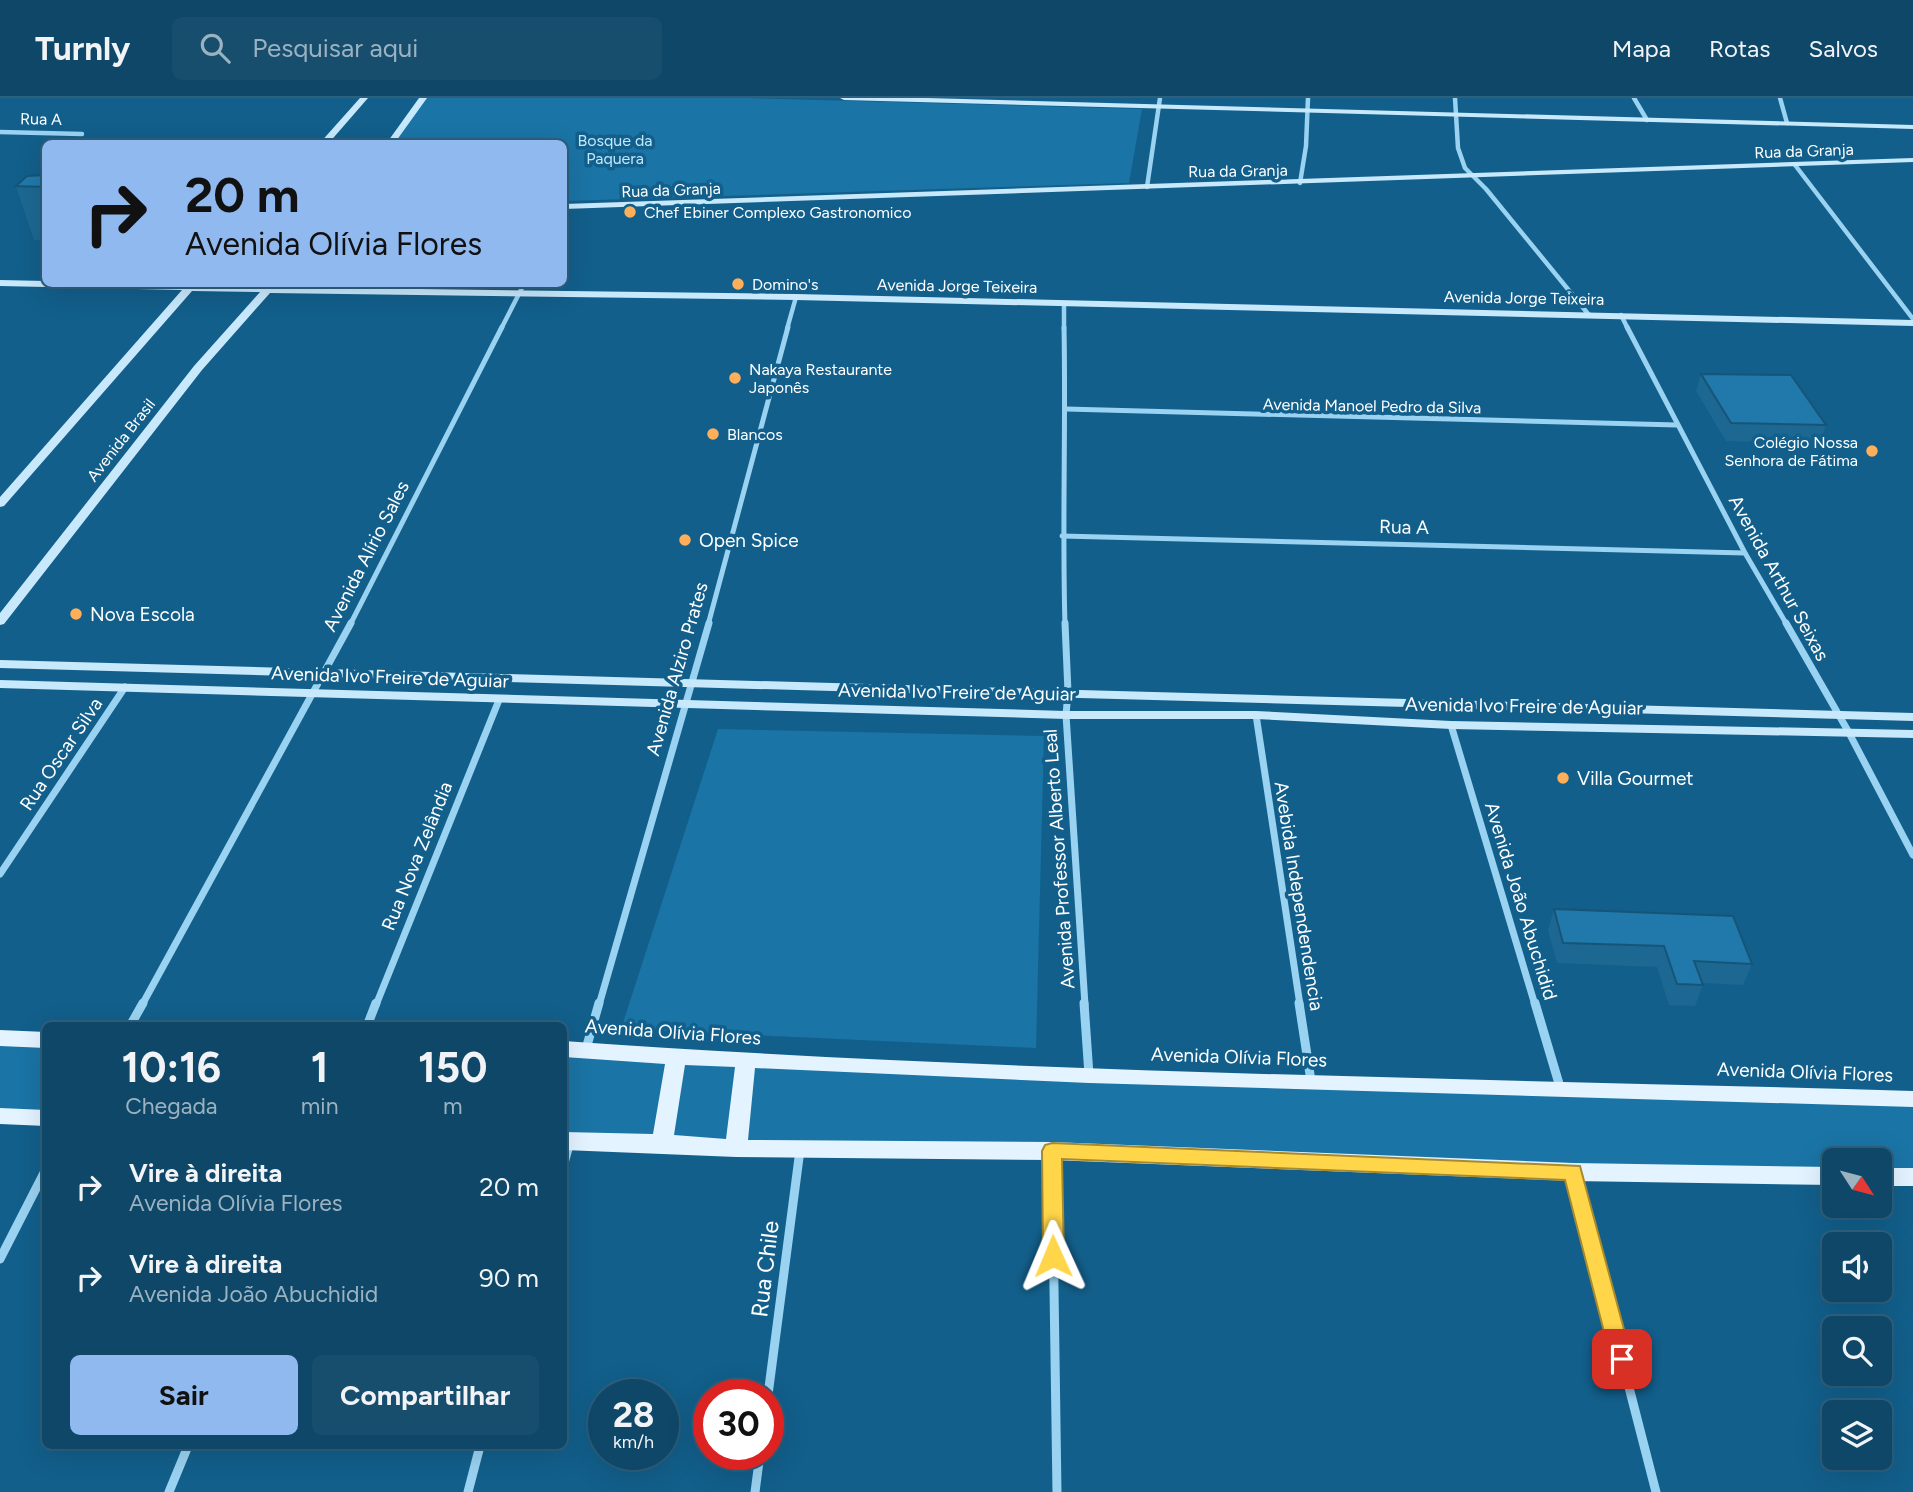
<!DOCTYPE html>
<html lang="pt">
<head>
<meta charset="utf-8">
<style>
  body { margin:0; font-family:Figtree,sans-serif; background:#174e6e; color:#f1f3f6; height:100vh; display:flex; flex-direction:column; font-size:26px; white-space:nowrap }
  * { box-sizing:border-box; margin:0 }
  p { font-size:23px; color:#9bb2c0 }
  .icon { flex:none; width:38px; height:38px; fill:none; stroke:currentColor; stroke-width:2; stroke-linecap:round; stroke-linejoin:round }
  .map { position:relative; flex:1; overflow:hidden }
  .sheet { position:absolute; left:42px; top:924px; width:525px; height:427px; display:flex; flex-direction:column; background:#0e4768; border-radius:10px; box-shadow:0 7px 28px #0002,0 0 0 2px #2e5f7c }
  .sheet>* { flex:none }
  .hud { position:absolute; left:42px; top:42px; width:525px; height:147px; border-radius:10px; box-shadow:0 7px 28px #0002,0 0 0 2px #2e5f7c; background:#90b9f0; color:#111; overflow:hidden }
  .needle { width:46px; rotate:126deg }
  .tools { position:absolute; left:1822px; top:1050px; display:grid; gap:14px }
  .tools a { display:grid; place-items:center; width:70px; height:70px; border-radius:10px; background:#0e4768; box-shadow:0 7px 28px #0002,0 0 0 2px #2e5f7c; font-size:35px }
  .speed { position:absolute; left:588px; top:1281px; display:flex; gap:14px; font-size:35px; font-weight:700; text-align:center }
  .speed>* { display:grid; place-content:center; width:91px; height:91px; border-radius:50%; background:#0e4768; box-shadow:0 7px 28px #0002,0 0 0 2px #2e5f7c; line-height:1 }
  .speed small { font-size:18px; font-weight:400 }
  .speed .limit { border:10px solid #d22; background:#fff; color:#111 }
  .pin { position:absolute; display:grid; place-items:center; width:60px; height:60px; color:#fff; margin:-30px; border-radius:14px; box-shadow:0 4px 10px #0006 }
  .me { position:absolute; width:77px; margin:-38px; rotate:359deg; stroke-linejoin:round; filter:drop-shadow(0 0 5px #0008) }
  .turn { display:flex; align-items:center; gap:24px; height:147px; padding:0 28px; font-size:32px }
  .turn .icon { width:91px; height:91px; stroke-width:2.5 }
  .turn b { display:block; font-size:49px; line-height:60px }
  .eta { display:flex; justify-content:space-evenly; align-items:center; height:119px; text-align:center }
  .eta b { font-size:42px; font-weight:700; line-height:49px }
  .cta { display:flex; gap:14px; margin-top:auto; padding:14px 28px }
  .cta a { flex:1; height:80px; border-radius:10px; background:#90b9f0; color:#111; font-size:28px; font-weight:700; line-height:80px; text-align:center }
  .cta a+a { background:#174e6e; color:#f1f3f6 }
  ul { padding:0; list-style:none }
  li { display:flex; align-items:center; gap:21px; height:91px; padding:0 28px }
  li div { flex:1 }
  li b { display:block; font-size:26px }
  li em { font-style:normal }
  header { display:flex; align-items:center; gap:42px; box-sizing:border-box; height:98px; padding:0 35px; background:#0e4768; border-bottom:2px solid #2e5f7c }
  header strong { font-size:33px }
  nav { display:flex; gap:38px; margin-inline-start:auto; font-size:24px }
  .search { width:490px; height:63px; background:#174e6e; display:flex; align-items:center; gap:18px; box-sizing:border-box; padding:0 24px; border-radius:10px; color:#9bb2c0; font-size:26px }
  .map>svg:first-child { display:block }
</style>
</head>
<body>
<header>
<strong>Turnly</strong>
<div class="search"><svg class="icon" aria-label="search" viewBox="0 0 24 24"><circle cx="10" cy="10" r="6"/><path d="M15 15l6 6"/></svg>Pesquisar aqui</div>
<nav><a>Mapa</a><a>Rotas</a><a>Salvos</a></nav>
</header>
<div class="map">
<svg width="1913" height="1394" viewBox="0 0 1913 1394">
  <rect width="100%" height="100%" fill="#125f8b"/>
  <!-- green -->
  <g fill="#1a74a5">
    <path d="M425,0H746L1142,11L1129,85L564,103V46H392Z"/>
    <path d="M718,631L1044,638L1036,950L621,931Z"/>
    <path d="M0,935L45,937V1020L0,1019Z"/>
    <path d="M564,956L1913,1005V1080L1880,1079V1062H1834V1077L564,1037Z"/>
  </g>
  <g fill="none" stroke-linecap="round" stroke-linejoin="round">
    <!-- street-far3 -->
    <g stroke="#9ad2f1" stroke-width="4.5">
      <path d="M1455,0L1458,50L1465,70L1486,91L1589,217"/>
      <path d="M1634,0L1647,22"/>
      <path d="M1780,0L1787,25"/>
      <path d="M0,34L82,36"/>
      <path d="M1795,67L1913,221"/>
      <path d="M1300,85L1306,48L1308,0"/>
      <path d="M1147,89L1160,0"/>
      <path d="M1064,207V231"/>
      <path d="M1621,217L1628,231"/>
      <path d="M501,231L524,186"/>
      <path d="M787,231L796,199"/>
    </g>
    <!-- street-far2 -->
    <g stroke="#9ad2f1" stroke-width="5">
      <path d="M1064,229C1066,329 1062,428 1065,527"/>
      <path d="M1627,229L1745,455L1787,527"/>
      <path d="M1066,311L1677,327"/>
      <path d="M1062,438L1745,455"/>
      <path d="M350,527L502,229"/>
      <path d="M708,527L788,229"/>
    </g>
    <!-- street-far1 -->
    <g stroke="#9ad2f1" stroke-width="7">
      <path d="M1065,525L1068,594L1066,617L1085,907"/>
      <path d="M1786,525L1848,633L1913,757"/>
      <path d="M1256,617L1300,907"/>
      <path d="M1451,627L1535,907"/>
      <path d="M0,776L125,589"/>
      <path d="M142,907L351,525"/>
      <path d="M376,907L499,602"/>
      <path d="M599,907L709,525"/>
    </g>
    <!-- street -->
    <g stroke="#9ad2f1" stroke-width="9">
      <path d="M1084,905L1089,977"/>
      <path d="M1299,905L1311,983"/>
      <path d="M1535,905L1560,989"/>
      <path d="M130,928L143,905"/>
      <path d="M367,928L376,905"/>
      <path d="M586,951L599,905"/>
      <path d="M1052,1054L1057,1394"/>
      <path d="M564,1065L570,1044"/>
      <path d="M1574,1076L1656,1394"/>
      <path d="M0,1161L46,1071"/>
      <path d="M768,1297L800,1052"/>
      <path d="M169,1394L188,1348"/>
      <path d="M468,1394L480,1348"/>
      <path d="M755,1394L760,1356"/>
    </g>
    <!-- secondary -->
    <g fill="#c8e8fb" fill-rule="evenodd">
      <path d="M360,0H368L328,46H319Z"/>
      <path d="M419,0H427L394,46H386Z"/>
      <path d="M840,0H927L1913,27V31L844,2Z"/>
      <path d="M1913,60V64L564,111V106Z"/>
      <path d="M0,182L46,183V186H197L265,189L268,186H276L275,189L796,196L1913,222V228L796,202L270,195L202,272L4,526L0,527V515L194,268L260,194L192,193L4,408L0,409V399L182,192L0,188Z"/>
      <path d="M0,562L1913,615V623L0,570Z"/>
      <path d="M0,582L1066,613H1256L1451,623L1913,632V640L1451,631L1256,621H1066L0,590Z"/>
    </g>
    <!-- primary -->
    <g fill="#e3f3ff" fill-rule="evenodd">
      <path d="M0,932L46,934V950L0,948Z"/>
      <path d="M564,943C1013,975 1464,980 1913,993V1009L1089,985L755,970L748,1042L1052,1044L1573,1065L1834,1069V1087L1573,1083L1052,1062L736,1059L564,1052V1034L653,1036L665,966L564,959ZM685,967L735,969L726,1041L674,1037Z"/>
      <path d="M0,1010L46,1012V1028L0,1026Z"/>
      <rect x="1880" y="1070" width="33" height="18"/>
    </g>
  </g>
  <!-- wall -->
  <g fill="#1c6892">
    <path d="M46,77V143L34,142L16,88Z"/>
    <path d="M1701,276L1826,327L1820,345L1726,343L1696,293Z"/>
    <path d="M1554,811L1752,866L1743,887L1702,885L1703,887L1695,908L1669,907L1657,869L1557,865L1548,832Z"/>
  </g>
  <!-- building -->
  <g fill="#2079aa" stroke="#165577" stroke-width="2">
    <path d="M46,77V89L16,88L27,78Z"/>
    <path d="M1701,276L1791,277L1826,327L1731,325Z"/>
    <path d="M1554,811L1733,818L1752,866L1694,863L1703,887L1677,886L1664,848L1563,845Z"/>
  </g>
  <!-- route -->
  <path fill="#ffd54a" stroke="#a68a30" stroke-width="2" d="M1052,1045L1580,1068L1632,1261L1629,1268L1622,1270L1614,1268L1611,1261L1565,1082L1062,1061L1064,1158L1061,1164L1053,1167L1046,1164L1043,1158L1042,1053L1045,1047Z"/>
  <!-- markers -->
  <g fill="#ffae59" stroke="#125f8b" stroke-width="2.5">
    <circle cx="630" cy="114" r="7"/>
    <circle cx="738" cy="186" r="7"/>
    <circle cx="735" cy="280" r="7"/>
    <circle cx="713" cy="336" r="7"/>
    <circle cx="1872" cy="353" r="7"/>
    <circle cx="685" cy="442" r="7"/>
    <circle cx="76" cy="516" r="7"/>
    <circle cx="1563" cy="680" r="7"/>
  </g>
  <g text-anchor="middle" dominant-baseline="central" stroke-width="7" stroke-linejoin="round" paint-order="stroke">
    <!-- far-street labels -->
    <g font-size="16" fill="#fff" stroke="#125f8b">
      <text transform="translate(41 21) rotate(1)">Rua A</text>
      <text transform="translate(1804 53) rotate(-2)">Rua da Granja</text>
      <text transform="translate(1238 73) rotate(-1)">Rua da Granja</text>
      <text transform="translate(671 92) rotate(-2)">Rua da Granja</text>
      <text transform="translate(957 188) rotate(1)">Avenida Jorge Teixeira</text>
      <text transform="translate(1524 200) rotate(1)">Avenida Jorge Teixeira</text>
      <text transform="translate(1372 308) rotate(1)">Avenida Manoel Pedro da Silva</text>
      <text transform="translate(121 342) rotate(-52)">Avenida Brasil</text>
    </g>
    <!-- far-park labels -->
    <g font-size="16" fill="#c0e7fc" stroke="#125f8b">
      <text x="615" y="42">Bosque da<tspan x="615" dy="18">Paquera</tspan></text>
    </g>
    <!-- far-poi labels -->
    <g font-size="16" fill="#fff" stroke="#125f8b" text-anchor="start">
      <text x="644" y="114">Chef Ebiner Complexo Gastronomico</text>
      <text x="752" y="186">Domino's</text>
      <text x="749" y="271">Nakaya Restaurante<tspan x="749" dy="18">Japonês</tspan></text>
      <text x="727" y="336">Blancos</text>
      <text x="1858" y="344" text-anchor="end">Colégio Nossa<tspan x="1858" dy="18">Senhora de Fátima</tspan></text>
    </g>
    <!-- street labels -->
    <g font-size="19" fill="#fff" stroke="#125f8b">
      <text transform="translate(1404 429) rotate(1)">Rua A</text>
      <text transform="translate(366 458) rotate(-63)">Avenida Alírio Sales</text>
      <text transform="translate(1779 480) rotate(61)">Avenida Arthur Seixas</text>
      <text transform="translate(677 571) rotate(-74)">Avenida Alziro Prates</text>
      <text transform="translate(390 579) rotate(2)">Avenida Ivo Freire de Aguiar</text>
      <text transform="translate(957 594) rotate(1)">Avenida Ivo Freire de Aguiar</text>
      <text transform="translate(1524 608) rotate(1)">Avenida Ivo Freire de Aguiar</text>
      <text transform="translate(61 656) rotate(-56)">Rua Oscar Silva</text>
      <text transform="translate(417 758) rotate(-68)">Rua Nova Zelândia</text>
      <text transform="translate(1059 761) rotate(-94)">Avenida Professor Alberto Leal</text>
      <text transform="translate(1299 798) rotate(81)">Avebida Independendencia</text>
      <text transform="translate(1521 803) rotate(73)">Avenida João Abuchidid</text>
      <text transform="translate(673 934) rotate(4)">Avenida Olívia Flores</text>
      <text transform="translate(1239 959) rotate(2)">Avenida Olívia Flores</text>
      <text transform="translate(1805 974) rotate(2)">Avenida Olívia Flores</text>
    </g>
    <!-- poi labels -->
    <g font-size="19" fill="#fff" stroke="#125f8b" text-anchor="start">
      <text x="699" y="442">Open Spice</text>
      <text x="90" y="516">Nova Escola</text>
      <text x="1577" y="680">Villa Gourmet</text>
    </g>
    <!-- near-street labels -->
    <g font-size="23" fill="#fff" stroke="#125f8b">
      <text transform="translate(765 1171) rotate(-83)">Rua Chile</text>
    </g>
  </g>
</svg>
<div class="tools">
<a><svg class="needle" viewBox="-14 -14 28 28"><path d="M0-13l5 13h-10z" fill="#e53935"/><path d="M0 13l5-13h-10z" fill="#9bb2c0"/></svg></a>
<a><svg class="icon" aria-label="sound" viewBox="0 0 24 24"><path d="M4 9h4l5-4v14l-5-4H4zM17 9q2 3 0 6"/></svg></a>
<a><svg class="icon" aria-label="search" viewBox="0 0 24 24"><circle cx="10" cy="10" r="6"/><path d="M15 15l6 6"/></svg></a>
<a><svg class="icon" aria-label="layers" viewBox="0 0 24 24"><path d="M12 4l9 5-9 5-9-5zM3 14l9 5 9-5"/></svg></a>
</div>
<div class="speed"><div>28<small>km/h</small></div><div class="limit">30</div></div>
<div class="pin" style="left:1622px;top:1261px;background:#d93025"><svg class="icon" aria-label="arrive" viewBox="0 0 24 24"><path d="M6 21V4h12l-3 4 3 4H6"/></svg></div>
<svg class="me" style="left:1053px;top:1158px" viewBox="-20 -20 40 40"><path d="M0-17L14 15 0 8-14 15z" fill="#ffd54a" stroke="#fff" stroke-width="4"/></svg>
<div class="hud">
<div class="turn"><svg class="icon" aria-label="right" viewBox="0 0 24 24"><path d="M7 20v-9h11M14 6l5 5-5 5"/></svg><div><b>20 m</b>Avenida Olívia Flores</div></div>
</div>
<section class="sheet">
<div class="eta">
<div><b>10:16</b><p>Chegada</p></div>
<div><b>1</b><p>min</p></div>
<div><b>150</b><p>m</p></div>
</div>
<ul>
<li><svg class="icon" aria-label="right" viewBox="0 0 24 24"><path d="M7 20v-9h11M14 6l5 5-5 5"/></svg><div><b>Vire à direita</b><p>Avenida Olívia Flores</p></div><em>20 m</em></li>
<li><svg class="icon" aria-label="right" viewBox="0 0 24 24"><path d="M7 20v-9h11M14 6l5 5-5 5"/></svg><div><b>Vire à direita</b><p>Avenida João Abuchidid</p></div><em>90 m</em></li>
</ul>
<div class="cta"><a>Sair</a><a>Compartilhar</a></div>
</section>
</div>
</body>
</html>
